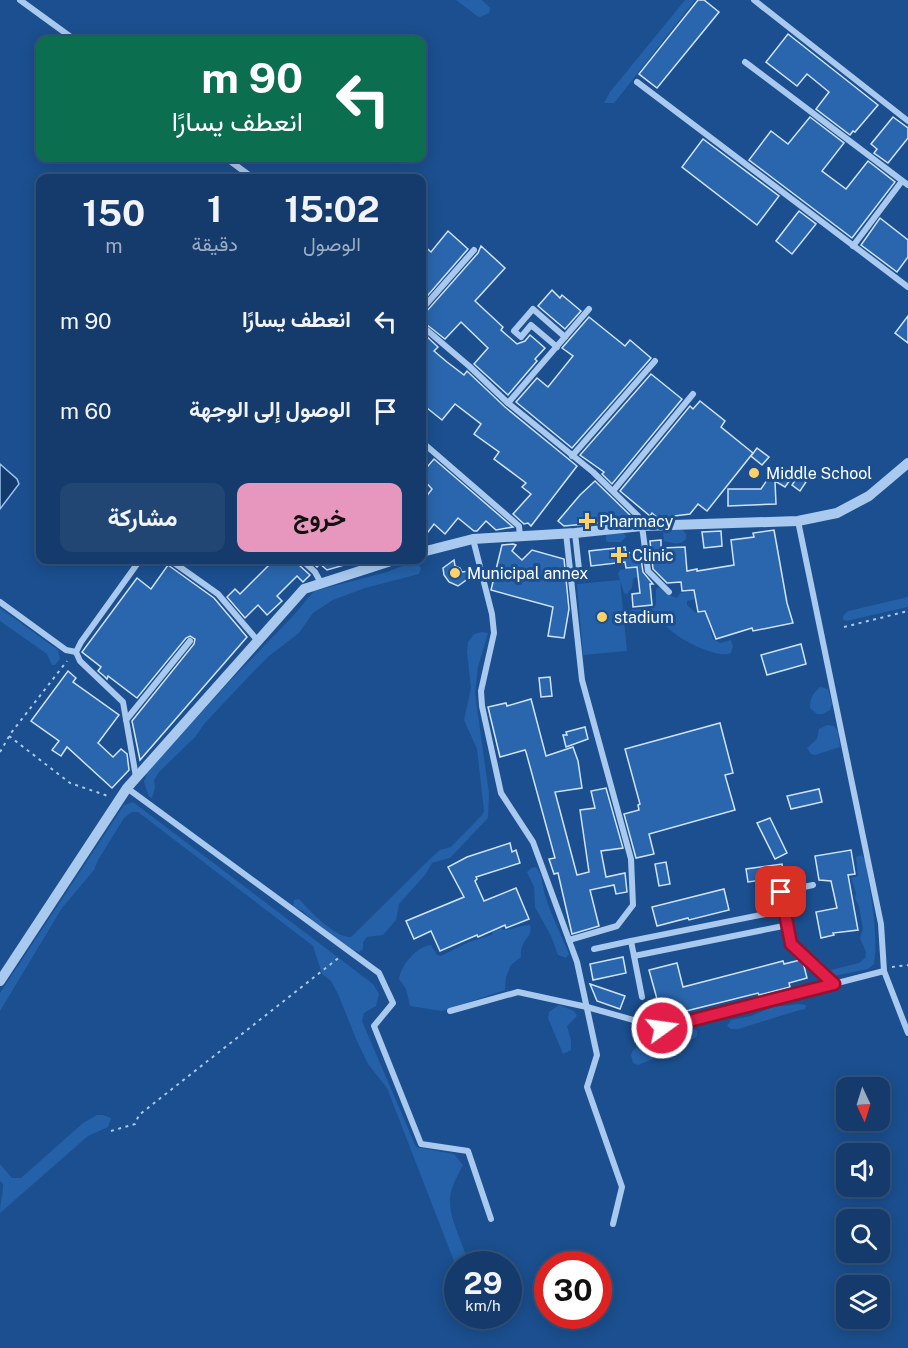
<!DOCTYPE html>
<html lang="ar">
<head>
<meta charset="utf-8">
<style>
  body { margin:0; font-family:"Public Sans",Vazirmatn,sans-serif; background:#214673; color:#f1f3f6; direction:rtl; height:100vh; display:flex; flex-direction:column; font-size:22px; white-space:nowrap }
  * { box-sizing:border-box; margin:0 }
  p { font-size:20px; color:#9dadc1 }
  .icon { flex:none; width:33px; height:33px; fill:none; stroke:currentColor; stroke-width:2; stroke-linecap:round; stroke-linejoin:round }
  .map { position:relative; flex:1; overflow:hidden; direction:ltr }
  .panel { position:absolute; left:36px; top:174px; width:390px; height:390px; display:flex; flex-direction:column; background:#143b6b; border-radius:12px; box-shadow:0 3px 15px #0003,0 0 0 2px #33557e; direction:rtl }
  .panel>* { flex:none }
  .banner { position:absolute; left:36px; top:36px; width:390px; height:126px; border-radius:12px; box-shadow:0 3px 15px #0003,0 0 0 2px #33557e; direction:rtl; background:#0b6e4f; color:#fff; overflow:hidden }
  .needle { width:39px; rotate:176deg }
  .buttons { position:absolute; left:836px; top:1077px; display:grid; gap:12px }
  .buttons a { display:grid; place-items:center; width:54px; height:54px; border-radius:12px; background:#143b6b; box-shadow:0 3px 15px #0003,0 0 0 2px #33557e; font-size:30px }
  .speed { position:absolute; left:444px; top:1251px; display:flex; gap:12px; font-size:30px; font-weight:700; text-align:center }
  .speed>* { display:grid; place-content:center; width:78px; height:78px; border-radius:50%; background:#143b6b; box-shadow:0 3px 15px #0003,0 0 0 2px #33557e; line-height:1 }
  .speed small { font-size:15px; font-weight:400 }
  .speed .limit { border:9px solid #d22; background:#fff; color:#111 }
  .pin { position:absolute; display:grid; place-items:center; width:51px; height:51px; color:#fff; margin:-26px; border-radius:12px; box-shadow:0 3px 9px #0006 }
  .me { position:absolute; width:66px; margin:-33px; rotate:76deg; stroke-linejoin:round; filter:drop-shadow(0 0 4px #0008) }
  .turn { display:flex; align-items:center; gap:21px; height:126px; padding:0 24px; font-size:27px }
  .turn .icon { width:78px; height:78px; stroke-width:2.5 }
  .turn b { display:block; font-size:42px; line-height:51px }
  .eta { display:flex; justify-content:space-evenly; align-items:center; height:102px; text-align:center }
  .eta b { font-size:36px; font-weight:700; line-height:42px }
  .primary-button { display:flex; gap:12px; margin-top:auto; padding:12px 24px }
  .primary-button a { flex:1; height:69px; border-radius:12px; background:#e797bd; color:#111; font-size:24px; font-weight:700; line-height:69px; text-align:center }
  .primary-button a+a { background:#214673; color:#f1f3f6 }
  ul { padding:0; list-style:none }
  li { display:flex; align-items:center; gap:18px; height:90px; padding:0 24px }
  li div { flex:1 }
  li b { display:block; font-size:22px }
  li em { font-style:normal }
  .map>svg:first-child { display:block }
</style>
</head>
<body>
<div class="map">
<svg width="908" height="1348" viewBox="0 0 908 1348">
  <rect width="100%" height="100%" fill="#1b4f8f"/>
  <!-- green -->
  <g fill="#2461a8">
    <path d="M456,0H482L490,8L489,13L480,17L477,16Z"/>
    <path d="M685,0H695L619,97L614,103H604L610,92Z"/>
    <path d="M667,530H683L686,534V539C680,546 672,543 664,541L663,531Z"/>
    <path d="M624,533L626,537L621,542H607L606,540V534Z"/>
    <path d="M410,563L418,564L421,568L419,574L365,588L333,600L313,613L299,633L269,656L253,672L205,723L195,737L159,772L154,780L155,788L152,798L149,797L144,782L147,772L230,681L294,615L314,591L387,572Z"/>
    <path d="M639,567L641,575L633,579L632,588L627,594L624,593L618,574L620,570Z"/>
    <path d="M620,580L627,651L583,655L577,584Z"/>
    <path d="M659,587L669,595L677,598L680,593L695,591L697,599L687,601V605L696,613L711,612L707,618L713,639L720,643L731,640L733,646L731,653C720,659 688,643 678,636C672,632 666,625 659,622C651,619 642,620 635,620L631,614V610L654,608L656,604V589Z"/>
    <path d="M908,597V607L846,621L843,619V616L848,611Z"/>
    <path d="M0,608L58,650L60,659L55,665H52L47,654L0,621Z"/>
    <path d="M482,632L488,633L478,667L475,693L489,794L488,818L450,858L432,863L425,875L399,904L396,920L383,935L367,937L363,942V949L359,952L353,950L312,920L303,911L293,907L294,900L299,899C310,911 335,938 351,937L433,856L440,850L451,847L482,815L484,811L477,749L464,720L471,688L467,652L468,642L474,634Z"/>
    <path d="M820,687L828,689L832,704L830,710L823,714H817L810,708C810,699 812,694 820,687Z"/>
    <path d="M827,725L834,726L838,731L840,747L815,755L811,754L807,748L817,739L819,729Z"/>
    <path d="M133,802L373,984L379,994L376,1006L364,1013L362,1021L416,1147L454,1154L463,1165C458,1175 450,1188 450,1200C449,1219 464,1246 469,1264H458L457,1269L387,1088L368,1064L356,1039L338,994L331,981L322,974L313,946L138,812H132L124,818L98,860L94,870L62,908L0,1011V993L124,805Z"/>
    <path d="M862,855L865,860C870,892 879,933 874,964L868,969L834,976L831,970L859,963L865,958L866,952L860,938L863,929L859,906L855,898L856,893L851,878L858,876L856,857Z"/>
    <path d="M536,867C543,874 542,886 545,895C551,915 561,934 569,954L566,958L558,955L551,936L535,907L534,887L527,872L531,868Z"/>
    <path d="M500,925L503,930C513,930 521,925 530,925C534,938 520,938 521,957L511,965L506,977L505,990L442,1011L410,1006L406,989L399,979C401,965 417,946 431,945L437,955L441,956L469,942L492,935L494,926Z"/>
    <path d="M799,1004L806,1005L805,1009L800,1010L738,1029H731L727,1026L731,1020L751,1016L772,1007Z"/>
    <path d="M559,1005L574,1011L577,1016L567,1026L571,1040V1050L563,1054L548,1018L549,1012Z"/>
    <path d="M694,1029L697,1031V1035L695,1038L675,1043L658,1057L638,1065L633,1063L631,1055L633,1050L640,1046Z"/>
    <path d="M97,1115H103L111,1118L108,1127L88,1136L0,1213C0,1202 3,1194 3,1184L0,1181V1164L12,1178H21L83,1123Z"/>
  </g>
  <!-- water -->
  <path fill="#123a6d" stroke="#9cc4f0" stroke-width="1.5" d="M0,464L17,479L19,484L0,509Z"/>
  <!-- building -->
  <g fill="#2a66ad" stroke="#cfe3fa" stroke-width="1.5">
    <path d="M698,0H704L719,12L657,88L639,74Z"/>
    <path d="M788,34L878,105L855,132L853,131L850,135L816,109L829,92L807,74L797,86L766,62Z"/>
    <path d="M810,117L844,143L822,171L846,189L868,161L895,182L852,238L749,160L771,131L788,144Z"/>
    <path d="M893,117L908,128V138L888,163L874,153L877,149L871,144Z"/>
    <path d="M703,139L779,196L757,225L682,167Z"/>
    <path d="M799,211L816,224L792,254L776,241Z"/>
    <path d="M880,218L908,240V257L897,272L861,245Z"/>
    <path d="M448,231L468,249L422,302V244L431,252Z"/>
    <path d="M481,246L505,268L475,301L503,327L501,330L517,344L525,341L530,335L545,348L535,359L537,361L508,395L474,364L488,348L461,322L445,339L422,321V314L426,312L478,253Z"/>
    <path d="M552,290L560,298L562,295L581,311L565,329L538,306Z"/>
    <path d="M908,316V343L895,333Z"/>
    <path d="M589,317L625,346L630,340L651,358L572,448L516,402L537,378L548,387L573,356L562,348Z"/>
    <path d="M422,332L438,347L434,351L447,362L464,375L467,371L505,407L577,466L531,526L528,523L524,524L513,514L531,494L522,487L526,483L494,459L499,452L474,434L481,424L455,404L442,420L422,404Z"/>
    <path d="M651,374L682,399L612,484L602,474L604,472L580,455Z"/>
    <path d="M700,401L725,421L721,427L753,453L707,511L698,504L690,514L658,518L652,513L650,516L620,491L690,406L693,409Z"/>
    <path d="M757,448L769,457L762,465L751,456Z"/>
    <path d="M434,459L513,527L496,530L486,521L477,531H474L458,518L445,534L434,524L422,540V502L432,489L422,478V473Z"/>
    <path d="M777,465L793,476L785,487L775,481L776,504L728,506V489H761Z"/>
    <path d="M798,476L806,482L800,491L792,485Z"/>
    <path d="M595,481L631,516V520L564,526L558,521L580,495Z"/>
    <path d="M774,530L787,603L793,623L753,631L752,628L716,639L705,611L698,612L694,590L682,591L681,582L667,583L653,569L650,541L661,540V548L685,547L687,571L697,569V571L734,565L731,540L754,537L753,533Z"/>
    <path d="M721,531L722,546L704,548L702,532Z"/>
    <path d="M513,544L516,545L512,551L522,560L532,550L564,559L569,609L564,638L548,636L553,607L491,590L502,545Z"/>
    <path d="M625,547L626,553L640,552L643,572L653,584H650L652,605L633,607L632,594L640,593L637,567L626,568L625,562L591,566L589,551Z"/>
    <path d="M274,560H297L298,564L310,575L303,582L297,576L277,596L282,601L267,615L258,605L245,618L227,597L235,589L240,594Z"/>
    <path d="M309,560H355V562L327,570L320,564L317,567Z"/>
    <path d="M454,560L455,566L460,568L462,572L476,570V573L458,586L449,582L444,575L443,568Z"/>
    <path d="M168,565L214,598L247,637L140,760L132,721L194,644L195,639L190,636L186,638L137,698L108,676L107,679L104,676L98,671L101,667L82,652L137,578L151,589Z"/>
    <path d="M801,644L806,664L767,675L761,655Z"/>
    <path d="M68,671L76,678L73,682L119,715L98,743L113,757L121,749L127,754L129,770L112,788L67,747L61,756L52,750L59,741L31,721Z"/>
    <path d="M550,677L552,696L541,697L539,678Z"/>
    <path d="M531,699L546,756L573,747L578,761L582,788L555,792L577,875L589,872L580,810L595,808L591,791L606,788L623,848L601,851L606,877L625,873L627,892L616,894L614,885L590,890L599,926L572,934L558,873L554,874L549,859L555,858L526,752L525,750L500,757L488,707L506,703L507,706Z"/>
    <path d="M720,723L733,773L725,775L735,810L649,834L654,854L636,858L624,814L639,810L638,805L640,804L625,749Z"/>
    <path d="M585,727L588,739L566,747L563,735H567L566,732Z"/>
    <path d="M819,789L822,802L791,809L787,796Z"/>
    <path d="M770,818L787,853L775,859L757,823Z"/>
    <path d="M510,843L512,852L516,850L520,863L476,877L477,879L475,881L484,901L516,888L529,919L506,928L505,925L478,937L477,935L440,951L431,931L414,939L406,921L464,897L448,867L467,857Z"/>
    <path d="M851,850L855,874L848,875L858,930L833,933L834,935L821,938L816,912L837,908L831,881L819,880L815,856Z"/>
    <path d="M666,862L670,884L659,886L655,864Z"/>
    <path d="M782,864L784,877L748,882L746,869Z"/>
    <path d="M724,889L729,910L689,920L688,918L657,926L652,907Z"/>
    <path d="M623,957L626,973L593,980L590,964Z"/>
    <path d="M800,960L803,962L807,978L789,983L790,987L759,995L758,993L662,1017L649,970L677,963L683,987L783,961L784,964Z"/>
    <path d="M590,984L625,996L620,1009L597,1001Z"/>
  </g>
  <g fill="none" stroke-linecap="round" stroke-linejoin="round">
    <!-- path -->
    <g stroke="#a9c9ee" stroke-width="2" stroke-dasharray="3 4.5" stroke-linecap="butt">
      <path d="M844,627L908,611"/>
      <path d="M9,736L70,783L108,796"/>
      <path d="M0,752L11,733L67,661"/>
      <path d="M892,967L908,965"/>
      <path d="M111,1131L135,1124L139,1115L341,956"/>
    </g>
    <!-- minor -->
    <g stroke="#a9c9ee" stroke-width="6">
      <path d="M20,0L75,40"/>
      <path d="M754,0L908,121"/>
      <path d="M745,62L908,185"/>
      <path d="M637,82L908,287"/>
      <path d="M226,158L253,178"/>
      <path d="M853,246L902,181"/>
      <path d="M422,309L474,250"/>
      <path d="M422,326L469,366L508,403L593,472L638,516L642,526L648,571L669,592"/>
      <path d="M557,347L531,325L521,337L514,331L533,309L565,337"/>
      <path d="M508,403L589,309"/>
      <path d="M422,442L519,526L520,536"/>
      <path d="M572,456L655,361"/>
      <path d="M613,491L693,394"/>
      <path d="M798,521L881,924L884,971L908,1033"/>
      <path d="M566,533L582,680L631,859L633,905L617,926L569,940"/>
      <path d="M473,539L492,614L494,633L481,691L482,706L501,793L533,842L577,962L597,1055L587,1087L622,1187L613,1224"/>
      <path d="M170,560L218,594L258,641"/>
      <path d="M302,560L315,572L321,583"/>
      <path d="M572,578H580L575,533"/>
      <path d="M0,602L66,650L76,652"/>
      <path d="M126,720L190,641"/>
      <path d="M136,777L123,702L80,661L76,652L81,642L140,560"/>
      <path d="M127,788L379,973L393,1003L374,1026L421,1144L468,1151L491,1219"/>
      <path d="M813,885L781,892L791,944L834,984"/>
      <path d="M631,941L785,910"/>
      <path d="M594,949L631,941L634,956L788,925"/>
      <path d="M634,956L642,997"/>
      <path d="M450,1011L518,992L587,1007L662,1028L884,971"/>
    </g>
    <!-- tertiary -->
    <g stroke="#a9c9ee" stroke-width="10">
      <path d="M422,552L473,539L575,533L642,526L798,521L837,513L869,496L908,463"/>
      <path d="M0,981L127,788L304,589L394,560"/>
    </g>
  </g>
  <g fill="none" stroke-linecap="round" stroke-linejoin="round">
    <defs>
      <path id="route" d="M662,1028L834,984L791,944L781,892"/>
    </defs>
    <!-- route casing -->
    <use href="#route" stroke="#92132f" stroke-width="15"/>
    <!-- route -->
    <use href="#route" stroke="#e11d48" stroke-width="10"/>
  </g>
  <!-- markers -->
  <g fill="#ffd166" stroke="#1b4f8f" stroke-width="2">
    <circle cx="754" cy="473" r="6"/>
    <path d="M584 512h6v6h6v6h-6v6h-6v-6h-6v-6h6z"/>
    <path d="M616 546h6v6h6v6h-6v6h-6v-6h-6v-6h6z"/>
    <circle cx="455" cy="573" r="6"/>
    <circle cx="602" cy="617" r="6"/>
  </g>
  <g text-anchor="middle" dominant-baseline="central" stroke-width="6" stroke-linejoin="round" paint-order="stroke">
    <!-- poi labels -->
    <g font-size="16" fill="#fff" stroke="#1b4f8f" text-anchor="start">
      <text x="766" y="473">Middle School</text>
      <text x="599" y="521">Pharmacy</text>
      <text x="632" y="555">Clinic</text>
      <text x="467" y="573">Municipal annex</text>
      <text x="614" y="617">stadium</text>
    </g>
  </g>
</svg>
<div class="buttons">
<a><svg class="needle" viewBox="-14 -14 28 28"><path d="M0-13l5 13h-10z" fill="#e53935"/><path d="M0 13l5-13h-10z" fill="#9dadc1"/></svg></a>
<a><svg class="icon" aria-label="sound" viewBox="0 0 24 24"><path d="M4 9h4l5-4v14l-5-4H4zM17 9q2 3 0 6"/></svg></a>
<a><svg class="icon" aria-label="search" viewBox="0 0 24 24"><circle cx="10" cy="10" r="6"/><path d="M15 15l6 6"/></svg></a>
<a><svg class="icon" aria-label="layers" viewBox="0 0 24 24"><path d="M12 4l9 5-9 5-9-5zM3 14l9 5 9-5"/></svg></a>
</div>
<div class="speed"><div>29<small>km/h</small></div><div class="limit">30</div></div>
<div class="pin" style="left:781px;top:892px;background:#d93025"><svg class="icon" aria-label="arrive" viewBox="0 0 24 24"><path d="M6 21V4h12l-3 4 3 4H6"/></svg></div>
<svg class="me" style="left:662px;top:1028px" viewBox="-20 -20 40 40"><circle r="17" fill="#e11d48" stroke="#fff" stroke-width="3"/><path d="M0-11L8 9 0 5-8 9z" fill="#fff"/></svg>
<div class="banner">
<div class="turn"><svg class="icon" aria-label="left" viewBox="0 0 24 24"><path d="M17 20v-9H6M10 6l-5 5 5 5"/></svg><div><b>90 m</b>انعطف يسارًا</div></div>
</div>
<section class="panel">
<div class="eta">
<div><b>15:02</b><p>الوصول</p></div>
<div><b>1</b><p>دقيقة</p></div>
<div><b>150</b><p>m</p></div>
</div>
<ul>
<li><svg class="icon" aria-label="left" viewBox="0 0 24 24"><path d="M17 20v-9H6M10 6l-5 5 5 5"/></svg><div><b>انعطف يسارًا</b></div><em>90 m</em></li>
<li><svg class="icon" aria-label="arrive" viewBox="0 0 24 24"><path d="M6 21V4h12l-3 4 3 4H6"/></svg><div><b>الوصول إلى الوجهة</b></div><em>60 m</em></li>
</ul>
<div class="primary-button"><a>خروج</a><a>مشاركة</a></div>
</section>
</div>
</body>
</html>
